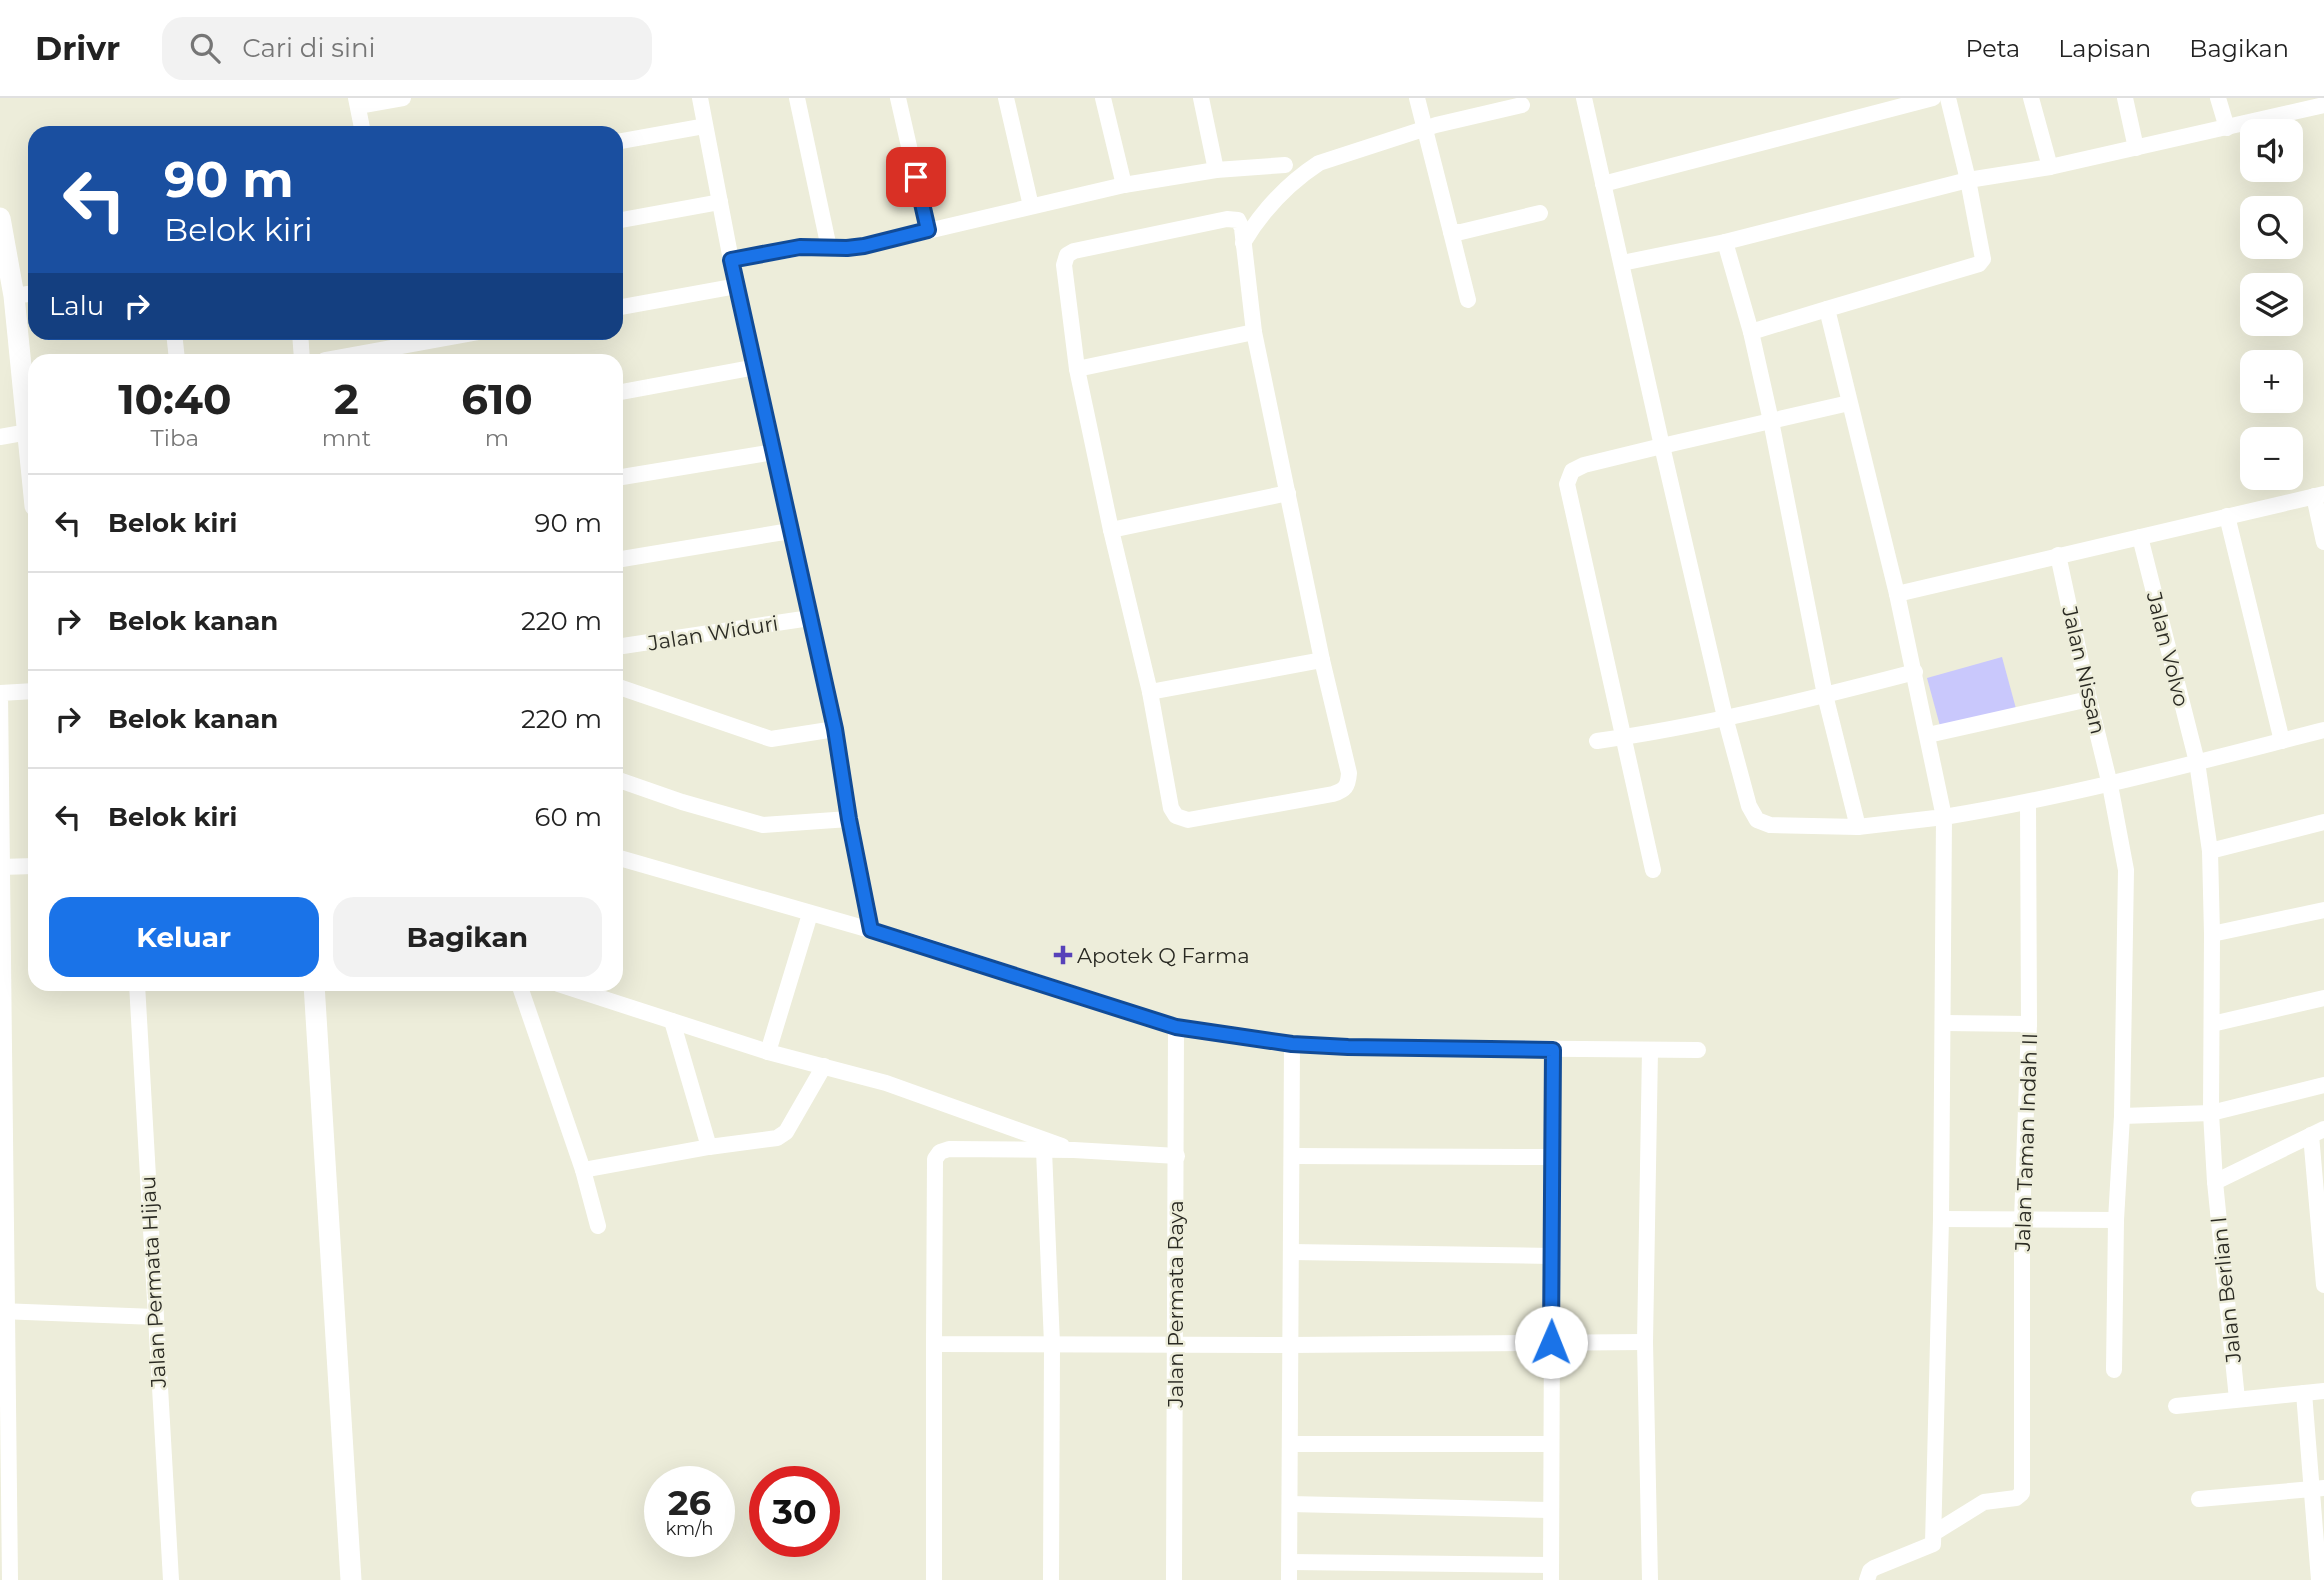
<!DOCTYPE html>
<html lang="id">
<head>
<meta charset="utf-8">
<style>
  body { margin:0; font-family:Montserrat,sans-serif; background:#f2f2f2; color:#222; height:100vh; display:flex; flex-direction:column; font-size:26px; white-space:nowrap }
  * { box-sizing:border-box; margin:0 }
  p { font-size:23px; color:#767676 }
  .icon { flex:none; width:38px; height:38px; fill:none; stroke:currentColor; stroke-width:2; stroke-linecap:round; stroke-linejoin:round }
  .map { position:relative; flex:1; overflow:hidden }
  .side { position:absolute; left:28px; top:256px; width:595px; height:637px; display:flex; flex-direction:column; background:#fff; border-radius:21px; box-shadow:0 7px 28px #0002 }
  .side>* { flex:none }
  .hud { position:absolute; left:28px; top:28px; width:595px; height:214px; border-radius:21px; box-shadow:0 7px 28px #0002; background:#1a4fa0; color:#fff; overflow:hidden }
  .fabs { position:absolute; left:2240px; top:21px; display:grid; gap:14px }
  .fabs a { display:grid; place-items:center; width:63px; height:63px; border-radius:14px; background:#fff; box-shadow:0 7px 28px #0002; font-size:35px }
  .speed { position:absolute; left:644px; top:1368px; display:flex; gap:14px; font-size:35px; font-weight:700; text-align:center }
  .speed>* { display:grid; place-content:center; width:91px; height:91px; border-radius:50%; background:#fff; box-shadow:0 7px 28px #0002; line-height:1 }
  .speed small { font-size:18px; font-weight:400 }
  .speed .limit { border:10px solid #d22; background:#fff; color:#111 }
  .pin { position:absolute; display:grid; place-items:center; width:60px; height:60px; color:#fff; margin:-30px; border-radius:14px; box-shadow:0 4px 10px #0006 }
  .me { position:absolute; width:77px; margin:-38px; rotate:1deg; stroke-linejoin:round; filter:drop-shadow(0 0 5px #0008) }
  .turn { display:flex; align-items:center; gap:24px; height:147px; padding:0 21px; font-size:32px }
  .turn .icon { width:91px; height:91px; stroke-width:2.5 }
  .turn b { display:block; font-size:49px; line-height:60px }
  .then { display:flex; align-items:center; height:66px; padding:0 21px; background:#0003; gap:14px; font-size:26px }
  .eta { display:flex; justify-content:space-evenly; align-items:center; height:119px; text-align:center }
  .eta b { font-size:42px; font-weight:700; line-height:49px }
  .button { display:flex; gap:14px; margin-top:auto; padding:14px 21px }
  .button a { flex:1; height:80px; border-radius:21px; background:#1a73e8; color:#fff; font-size:28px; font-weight:700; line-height:80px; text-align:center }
  .button a+a { background:#f2f2f2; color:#222 }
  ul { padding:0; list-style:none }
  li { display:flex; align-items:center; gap:21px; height:98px; padding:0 21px; border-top:2px solid #e0e0e0 }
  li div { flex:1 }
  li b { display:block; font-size:26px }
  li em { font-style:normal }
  header { display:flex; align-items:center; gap:42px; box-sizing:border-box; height:98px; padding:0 35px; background:#fff; border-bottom:2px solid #e0e0e0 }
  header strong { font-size:33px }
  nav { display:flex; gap:38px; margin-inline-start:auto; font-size:24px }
  .search { width:490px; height:63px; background:#f2f2f2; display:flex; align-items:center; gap:18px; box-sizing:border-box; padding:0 24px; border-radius:21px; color:#767676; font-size:26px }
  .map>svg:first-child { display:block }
</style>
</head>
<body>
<header>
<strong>Drivr</strong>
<div class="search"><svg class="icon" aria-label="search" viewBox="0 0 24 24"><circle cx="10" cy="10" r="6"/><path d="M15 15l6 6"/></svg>Cari di sini</div>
<nav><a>Peta</a><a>Lapisan</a><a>Bagikan</a></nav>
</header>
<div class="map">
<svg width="2324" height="1482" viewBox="0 0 2324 1482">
  <rect width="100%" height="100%" fill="#ededda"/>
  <!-- green -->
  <path fill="#c9c8fc" d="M2002,559L2018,618L1943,639L1927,580Z"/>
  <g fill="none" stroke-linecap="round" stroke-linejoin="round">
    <!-- minor -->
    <g stroke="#fff" stroke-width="16">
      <path d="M356,0L363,35"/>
      <path d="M700,0L731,162L835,631L849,721L871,832"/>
      <path d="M797,0L829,150"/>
      <path d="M898,0L928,132"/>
      <path d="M1006,0L1031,108"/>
      <path d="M1103,0L1124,87"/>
      <path d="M1201,0L1216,72"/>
      <path d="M1417,0L1451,134H1461L1540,115"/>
      <path d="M1584,0L1662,348L1725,619L1749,708L1757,722L1770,727L1858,729L1825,597L1771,323L1751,234L1725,144"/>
      <path d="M2031,0L2050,69"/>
      <path d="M2125,0L2136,50"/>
      <path d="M2218,0L2227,30"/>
      <path d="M358,8L403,0"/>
      <path d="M616,44L705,28"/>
      <path d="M1603,86L1933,0"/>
      <path d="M1227,121L1238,122L1242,130L1254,234L1322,562L1349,675C1348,689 1345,692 1333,696L1188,722L1176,718L1171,710L1150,594L1111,432L1077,271L1064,167L1067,157L1074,153Z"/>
      <path d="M616,123L720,104"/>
      <path d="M1451,134L1468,202"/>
      <path d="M1243,145C1262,113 1287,86 1319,65L1436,27L1522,7"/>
      <path d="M731,162L800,150H847L864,148L1124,87L1216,72L1285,67"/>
      <path d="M1622,165L1725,144L1968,82L2050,69L2324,7"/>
      <path d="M14,198L35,195"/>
      <path d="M616,210L737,188"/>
      <path d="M174,234L177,262"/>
      <path d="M300,234L302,262"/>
      <path d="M1751,234L1827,211"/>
      <path d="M325,262L479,234"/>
      <path d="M1077,271L1254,234"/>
      <path d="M616,295L756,269"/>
      <path d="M0,339L28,334"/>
      <path d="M616,380L774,354"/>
      <path d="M2314,398L2324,444"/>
      <path d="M2227,418L2282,643"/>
      <path d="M1111,432L1288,395"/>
      <path d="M2140,439L2197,664L2210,753L2324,724"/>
      <path d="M2058,457L2089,601L2110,687L2126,772L2122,1018L2211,1015L2324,987"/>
      <path d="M616,462L790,433"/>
      <path d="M1897,496L1827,211L1979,166L1983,161L1968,82L1948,0"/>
      <path d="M616,549L810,520"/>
      <path d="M616,588L771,641L835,631"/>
      <path d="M1150,594L1322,562"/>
      <path d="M1928,637L2089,601"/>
      <path d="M1597,643C1704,628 1811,601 1915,574"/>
      <path d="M616,681L682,704L763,727L849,721"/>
      <path d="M1858,729L1944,719L1897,496L2324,396"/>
      <path d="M2210,753L2212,836"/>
      <path d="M616,759L926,848L1176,929L1292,946L1348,949L1698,952"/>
      <path d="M0,769L35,768"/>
      <path d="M1653,772L1567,386L1572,373L1584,367L1662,348L1849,305"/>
      <path d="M137,886L171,1482"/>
      <path d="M519,886L583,1072"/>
      <path d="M558,886L768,954L886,985L1062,1048"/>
      <path d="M672,923L709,1049"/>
      <path d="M1944,925L2029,926"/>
      <path d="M2212,926L2324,900"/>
      <path d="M1650,952L1645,1244L1650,1482"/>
      <path d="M768,954L810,816"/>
      <path d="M2311,1037L2324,1187"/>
      <path d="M1044,1052L1052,1246L1051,1482"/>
      <path d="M1177,1058L1074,1052L949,1051L940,1054L935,1061L934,1246L1291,1247L1645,1244"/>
      <path d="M1292,1058L1552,1059"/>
      <path d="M2215,1084L2324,1031"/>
      <path d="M1941,1121L2116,1122"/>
      <path d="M598,1128L583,1072L709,1049L777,1040L786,1034L824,968"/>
      <path d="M1291,1154L1552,1158"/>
      <path d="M0,1213L155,1219"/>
      <path d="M2114,1272L2116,1122L2122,1018"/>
      <path d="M2304,1295L2319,1482"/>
      <path d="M2237,1301L2215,1084L2211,1015L2212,836L2324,812"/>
      <path d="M2176,1308L2324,1293"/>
      <path d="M1291,1346H1551"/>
      <path d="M2199,1401L2324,1390"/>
      <path d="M1290,1406L1551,1412"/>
      <path d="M1934,1435L1984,1404L2016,1400L2022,1395V1122L2029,926L2028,705"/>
      <path d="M1290,1464L1551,1467"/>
      <path d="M10,1482L0,595L35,593"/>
      <path d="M934,1482V1246"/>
      <path d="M1174,1482L1176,929"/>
      <path d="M1289,1482L1292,946"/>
      <path d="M1551,1482L1553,952"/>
      <path d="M1867,1482L1870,1473L1874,1470L1933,1446L1941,1121L1944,719C2073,698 2198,664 2324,632"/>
    </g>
    <!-- tertiary -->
    <g stroke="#fff" stroke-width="21">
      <path d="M0,120L14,198L35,408"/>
      <path d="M314,886L351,1482"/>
    </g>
  </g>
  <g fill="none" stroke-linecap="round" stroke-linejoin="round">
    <defs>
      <path id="route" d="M916,79L928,132L864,148L847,150L800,149L731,162L835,631L849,721L871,832L1176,929L1292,946L1348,949L1553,952L1551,1244"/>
    </defs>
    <!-- route casing -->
    <use href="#route" stroke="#114b97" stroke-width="18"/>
    <!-- route -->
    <use href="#route" stroke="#1a73e8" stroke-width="12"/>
  </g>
  <!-- markers -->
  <path fill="#5741b9" stroke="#ededda" stroke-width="2.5" d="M1059.5 846.5h7v7h7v7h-7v7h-7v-7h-7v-7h7z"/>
  <g text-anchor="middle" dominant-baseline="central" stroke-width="5" stroke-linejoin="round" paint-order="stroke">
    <!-- street labels -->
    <g font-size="21" fill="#2a2a23" stroke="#ededda">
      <text transform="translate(713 535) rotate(-9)">Jalan Widuri</text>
      <text transform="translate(2168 551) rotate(76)">Jalan Volvo</text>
      <text transform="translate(2084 572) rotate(77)">Jalan Nissan</text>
      <text transform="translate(2026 1044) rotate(-88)">Jalan Taman Indah II</text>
      <text transform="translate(153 1184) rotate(-93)">Jalan Permata Hijau</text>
      <text transform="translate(2226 1192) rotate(-96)">Jalan Berlian l</text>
      <text transform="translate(1175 1206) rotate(-90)">Jalan Permata Raya</text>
    </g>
    <!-- poi labels -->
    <g font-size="21" fill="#2a2a23" stroke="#ededda" text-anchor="start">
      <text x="1077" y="857">Apotek Q Farma</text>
    </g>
  </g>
</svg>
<div class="fabs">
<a><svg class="icon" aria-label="sound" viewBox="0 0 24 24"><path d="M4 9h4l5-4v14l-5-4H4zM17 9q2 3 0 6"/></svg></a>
<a><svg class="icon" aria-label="search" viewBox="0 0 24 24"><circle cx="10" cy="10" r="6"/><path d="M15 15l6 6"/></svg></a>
<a><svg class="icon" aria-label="layers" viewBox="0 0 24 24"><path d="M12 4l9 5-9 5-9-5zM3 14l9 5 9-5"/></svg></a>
<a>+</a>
<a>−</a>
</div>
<div class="speed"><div>26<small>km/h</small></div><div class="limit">30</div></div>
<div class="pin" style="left:916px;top:79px;background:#d93025"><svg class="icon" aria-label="arrive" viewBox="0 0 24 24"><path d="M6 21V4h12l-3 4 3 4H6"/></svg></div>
<svg class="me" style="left:1551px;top:1244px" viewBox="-20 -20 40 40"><circle r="19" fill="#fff"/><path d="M0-13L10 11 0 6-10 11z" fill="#1a73e8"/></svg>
<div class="hud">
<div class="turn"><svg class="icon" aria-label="left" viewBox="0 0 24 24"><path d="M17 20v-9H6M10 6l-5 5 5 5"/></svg><div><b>90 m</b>Belok kiri</div></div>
<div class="then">Lalu<svg class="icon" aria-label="right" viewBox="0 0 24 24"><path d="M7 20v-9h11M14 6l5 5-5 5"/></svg></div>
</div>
<section class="side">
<div class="eta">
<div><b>10:40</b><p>Tiba</p></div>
<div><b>2</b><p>mnt</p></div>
<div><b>610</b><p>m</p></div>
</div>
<ul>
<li><svg class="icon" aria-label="left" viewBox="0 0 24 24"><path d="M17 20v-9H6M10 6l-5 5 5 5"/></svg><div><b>Belok kiri</b></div><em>90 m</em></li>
<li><svg class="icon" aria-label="right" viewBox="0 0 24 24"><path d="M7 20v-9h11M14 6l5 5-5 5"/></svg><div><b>Belok kanan</b></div><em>220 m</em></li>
<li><svg class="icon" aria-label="right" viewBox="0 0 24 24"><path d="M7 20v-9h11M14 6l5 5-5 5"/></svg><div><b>Belok kanan</b></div><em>220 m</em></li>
<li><svg class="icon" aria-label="left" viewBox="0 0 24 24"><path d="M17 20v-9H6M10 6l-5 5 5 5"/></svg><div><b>Belok kiri</b></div><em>60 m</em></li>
</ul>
<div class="button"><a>Keluar</a><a>Bagikan</a></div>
</section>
</div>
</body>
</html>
